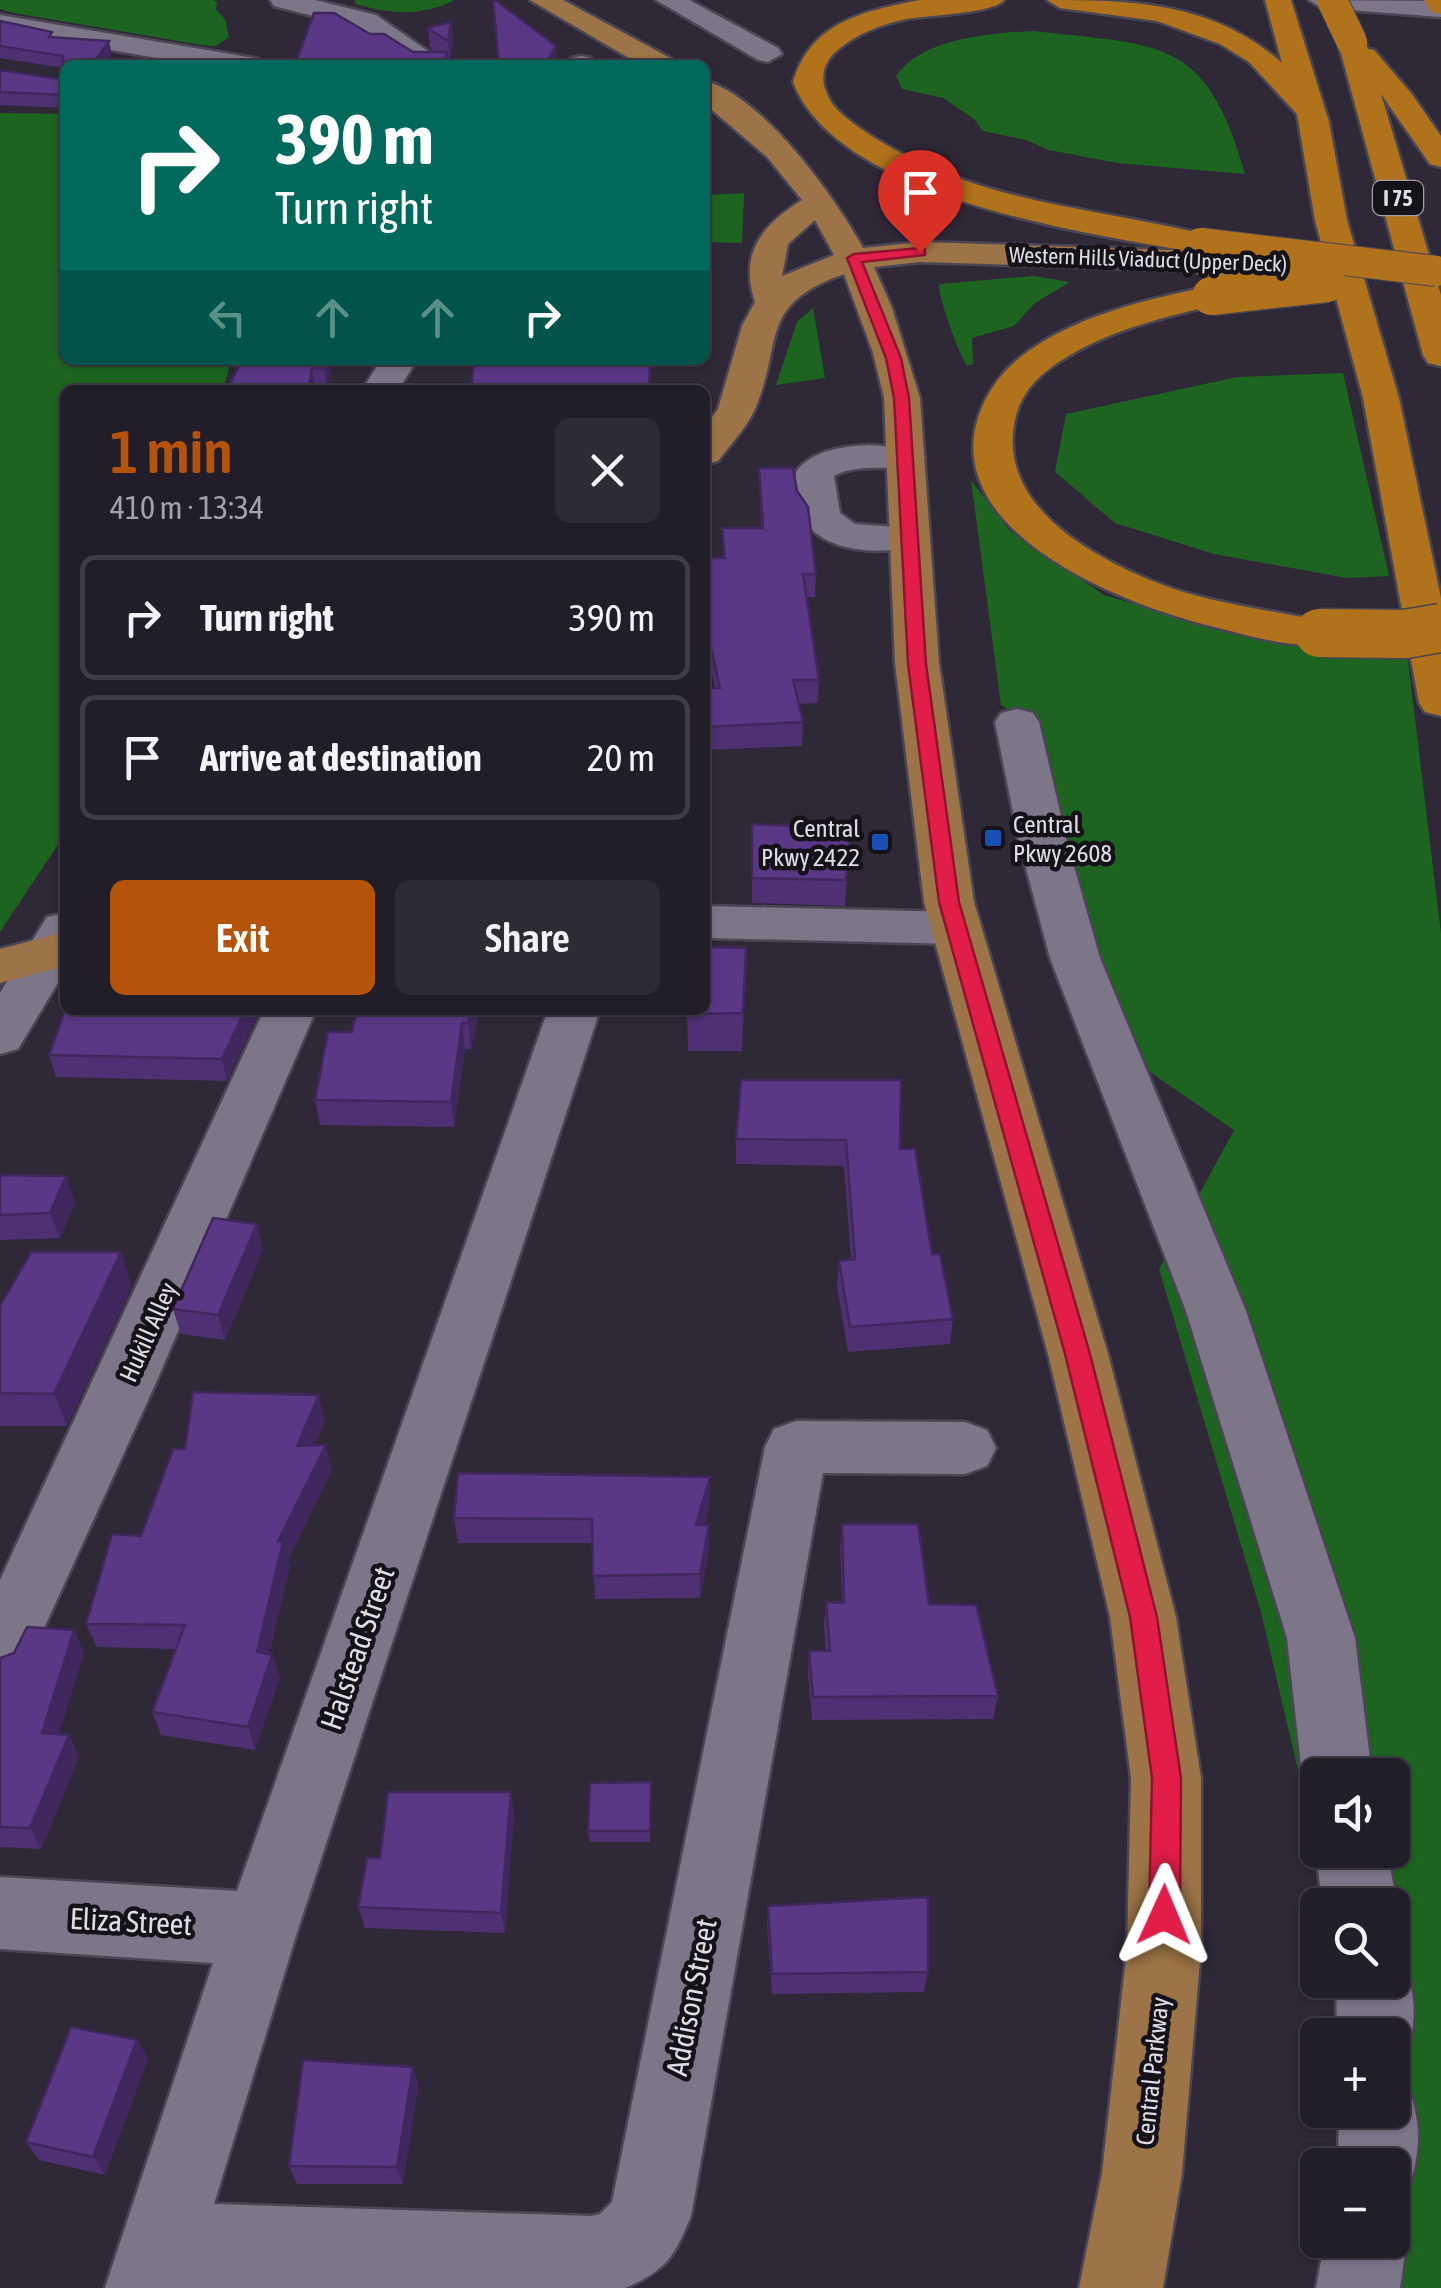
<!DOCTYPE html>
<html lang="en">
<head>
<meta charset="utf-8">
<style>
  body { margin:0; font-family:"Asap Condensed",sans-serif; background:#2e2b35; color:#f1f3f6; height:100vh; display:flex; flex-direction:column; font-size:38px; white-space:nowrap }
  * { box-sizing:border-box; margin:0 }
  p { font-size:32px; color:#a2a2a8 }
  .icon { flex:none; width:55px; height:55px; fill:none; stroke:currentColor; stroke-width:2; stroke-linecap:round; stroke-linejoin:round }
  .map { position:relative; flex:1; overflow:hidden }
  .drawer { position:absolute; left:60px; top:385px; width:650px; height:630px; display:flex; flex-direction:column; background:#221e29; border-radius:15px; box-shadow:0 2px 8px #0004,0 0 0 2px #3f3c46 }
  .drawer>* { flex:none }
  .top-card { position:absolute; left:60px; top:60px; width:650px; height:305px; border-radius:15px; box-shadow:0 2px 8px #0004,0 0 0 2px #3f3c46; background:#00695c; color:#fff; overflow:hidden }
  .tools { position:absolute; left:1300px; top:1758px; display:grid; gap:20px }
  .tools a { display:grid; place-items:center; width:110px; height:110px; border-radius:15px; background:#221e29; box-shadow:0 2px 8px #0004,0 0 0 2px #3f3c46; font-size:50px }
  .pin { position:absolute; display:grid; place-items:center; width:85px; height:85px; color:#fff; margin:-102px -42px; border-radius:50% 50% 50% 0; rotate:-45deg; box-shadow:0 0 10px #0007 }
  .pin .icon { rotate:45deg }
  .me { position:absolute; width:110px; margin:-55px; rotate:1deg; stroke-linejoin:round; filter:drop-shadow(0 0 8px #0008) }
  .turn { display:flex; align-items:center; gap:35px; height:210px; padding:0 50px; font-size:45px }
  .turn .icon { width:130px; height:130px; stroke-width:2.5 }
  .turn b { display:block; font-size:70px; line-height:85px }
  .lanes { display:flex; align-items:center; height:95px; padding:0 50px; background:#0003; justify-content:center; gap:50px; direction:ltr }
  .lanes .off { opacity:.35 }
  .round { display:grid; place-items:center; flex:none; width:105px; height:105px; border-radius:15px; background:#2e2b35 }
  .overview { display:flex; align-items:center; justify-content:space-between; height:170px; padding:0 50px }
  h1 { font-size:60px; font-weight:600; line-height:75px; color:#b45309 }
  .cta { display:flex; gap:20px; margin-top:auto; padding:20px 50px }
  .cta a { flex:1; height:115px; border-radius:15px; background:#b45309; color:#fff; font-size:40px; font-weight:600; line-height:115px; text-align:center }
  .cta a+a { background:#2e2b35; color:#f1f3f6 }
  ul { padding:0; list-style:none }
  li { display:flex; align-items:center; gap:30px; height:125px; margin:0 20px 15px; padding:0 30px; border:5px solid #3f3c46; border-radius:15px }
  li div { flex:1 }
  li b { display:block; font-size:38px }
  li em { font-style:normal }
  .map>svg:first-child { display:block }
</style>
</head>
<body>
<div class="map">
<svg width="1441" height="2288" viewBox="0 0 1441 2288">
  <rect width="100%" height="100%" fill="#2e2837"/>
  <!-- green -->
  <g fill="#1e6421" fill-rule="evenodd">
    <path d="M0,0H213L217,2L216,10L225,19L229,37L216,46L202,45L14,13L0,9Z"/>
    <path d="M354,0H454C423,17 388,14 356,4Z"/>
    <path d="M1033,31C1162,46 1206,36 1245,174L1117,163L1049,150L1026,140L983,131L974,119L943,98L902,89L896,76C922,38 991,33 1033,31Z"/>
    <path d="M0,113L65,114V360H238L229,368L223,390H65V834L0,932Z"/>
    <path d="M705,182L709,195L744,193L742,243L705,242Z"/>
    <path d="M1033,276L1070,282L1035,303L1014,326L972,338L973,364L967,366C959,354 938,297 939,284Z"/>
    <path d="M813,308L825,378L776,385L797,322Z"/>
    <path d="M1343,373L1389,576L1347,578L1214,554L1115,523L1055,472L1066,414L1237,377Z"/>
    <path d="M971,480L1009,530L1104,595L1228,632L1328,650L1407,652L1441,934V2288H1368L1392,2240V2035H1344L1336,1980H1392V1905L1318,1856L1261,1612L1159,1269L1234,1130L1150,1072L1073,890L1036,726L1001,705ZM1318,1775H1392V1850H1318Z"/>
  </g>
  <g fill="none" stroke-linecap="round" stroke-linejoin="round">
    <defs>
      <g id="minor">
        <path d="M270,0H315L376,15L448,65H415L356,27L274,6Z"/>
        <path d="M656,0H689L778,48L782,54L768,62L758,60Z"/>
        <path d="M1309,0L1441,1V17L1322,8Z"/>
        <path d="M0,15L248,57L258,59L262,65H198L0,31Z"/>
        <path d="M581,56L591,58L595,65H567L571,58Z"/>
        <path d="M381,360H417L398,390H362Z"/>
        <path d="M870,445L919,449L925,457L919,465C891,472 861,462 834,476L840,513L855,524L924,529L930,537L924,545C886,555 818,556 800,512C795,500 796,485 796,472C811,450 845,446 870,445Z"/>
        <path d="M1017,709L1033,713L1039,722L1067,842L1100,958L1246,1311L1355,1638L1372,1775H1318V1801L1312,1798L1302,1775L1287,1638L1186,1311L1050,958L1019,842L995,722L1001,713Z"/>
        <path d="M705,906L956,912L974,916L981,928L974,940L956,944L705,938Z"/>
        <path d="M65,913V971L18,1049L0,1054V993L47,917Z"/>
        <path d="M264,1010H316L154,1387L24,1672L0,1681V1580Z"/>
        <path d="M548,1010H600L298,1929L214,2204L592,2216L600,2214L612,2202L765,1447L774,1429L796,1421L965,1422L987,1430L996,1448L987,1466L965,1474L823,1473L691,2216C674,2257 667,2270 625,2288H105L213,1963L0,1949V1877L237,1891Z"/>
        <path d="M1318,1844V1850H1387L1397,1905L1392,1916V1905H1323L1315,1850Z"/>
        <path d="M1392,1950L1401,1953C1416,1990 1419,2025 1403,2062L1392,2067V2035H1337L1336,1980H1392Z"/>
        <path d="M1392,2077L1406,2082C1422,2120 1422,2155 1406,2193L1392,2199V2165H1338L1339,2110H1392Z"/>
        <path d="M1392,2210L1407,2240L1400,2288H1316L1325,2240H1392Z"/>
      </g>
      <g id="major">
        <path d="M530,0H563L672,59L676,65H641Z"/>
        <path d="M705,81C763,96 836,199 863,248L920,242L1204,251L1216,254L1221,261L1216,268L1204,271L920,262L874,267L892,308L920,398L939,663L974,902L1108,1354L1176,1617L1201,1778V1949L1182,2173L1163,2288H1079L1102,2173L1127,1949L1131,1778L1110,1617L1048,1354L924,902L895,663L884,398L873,353L844,274C757,305 784,341 755,409C747,427 730,445 718,461L705,464V427L718,409L742,326L755,302C739,253 761,226 802,200L767,157L705,104ZM815,220L834,255L782,276L788,244Z"/>
        <path d="M65,932V966L0,983V949Z"/>
      </g>
      <g id="highway">
        <path d="M920,0H1004C994,14 923,15 902,20C880,25 857,34 840,48C824,60 819,77 827,94C833,110 850,121 864,131C973,204 1091,206 1212,236L1216,243L1212,250L1200,253C1089,234 838,199 793,82C811,21 865,11 920,0Z"/>
        <path d="M1047,0C1133,0 1213,2 1282,63L1265,0H1291L1329,122L1347,220L1399,398L1441,598V716L1425,712L1419,703L1363,398L1315,220L1297,114L1249,62L1220,44L1157,21L1060,8Z"/>
        <path d="M1424,0H1441V14L1432,12Z"/>
        <path d="M1352,34L1362,36L1368,49L1374,50L1411,93L1441,136V167L1430,164L1381,94L1441,295V366L1428,363L1423,355L1338,42Z"/>
        <path d="M1211,286L1223,289L1228,296L1223,303C1166,317 1109,329 1059,362C1037,376 1020,395 1015,420C997,502 1085,553 1150,580C1210,605 1272,609 1334,624L1340,633L1334,642C1297,651 1251,636 1215,627C1132,608 949,538 976,425C984,393 1005,366 1033,348C1085,313 1150,299 1211,286Z"/>
      </g>
    </defs>
    <!-- minor casing -->
    <use href="#minor" stroke="#4b4653" stroke-width="5"/>
    <!-- major casing -->
    <use href="#major" stroke="#4b4653" stroke-width="5"/>
    <!-- highway casing -->
    <use href="#highway" stroke="#4b4653" stroke-width="5"/>
    <!-- minor -->
    <use href="#minor" fill="#7d7689" fill-rule="evenodd"/>
    <!-- major -->
    <use href="#major" fill="#9c7447" fill-rule="evenodd"/>
    <!-- highway -->
    <use href="#highway" fill="#b0721b" fill-rule="evenodd"/>
    <defs>
      <path id="major-bridge" d="M1204,261L1313,266"/>
      <g id="highway-bridge-far2">
        <path d="M1332,0L1352,42"/>
        <path d="M1200,243L1436,271"/>
      </g>
      <path id="highway-bridge-far1" d="M1211,296L1327,283"/>
      <path id="highway-bridge" d="M1319,633L1405,634L1441,628"/>
    </defs>
    <!-- major-bridge casing -->
    <use href="#major-bridge" stroke="#4b4653" stroke-width="32" stroke-linecap="butt"/>
    <!-- highway-bridge-far2 casing -->
    <use href="#highway-bridge-far2" stroke="#4b4653" stroke-width="32" stroke-linecap="butt"/>
    <!-- highway-bridge-far1 casing -->
    <use href="#highway-bridge-far1" stroke="#4b4653" stroke-width="41" stroke-linecap="butt"/>
    <!-- highway-bridge casing -->
    <use href="#highway-bridge" stroke="#4b4653" stroke-width="51" stroke-linecap="butt"/>
    <!-- major-bridge -->
    <use href="#major-bridge" stroke="#9c7447" stroke-width="30"/>
    <!-- highway-bridge-far2 -->
    <use href="#highway-bridge-far2" stroke="#b0721b" stroke-width="30"/>
    <!-- highway-bridge-far1 -->
    <use href="#highway-bridge-far1" stroke="#b0721b" stroke-width="38"/>
    <!-- highway-bridge -->
    <use href="#highway-bridge" stroke="#b0721b" stroke-width="48"/>
  </g>
  <!-- wall -->
  <g fill="#4e3073">
    <path d="M314,13H334L370,34H384L413,52H435L430,48L428,28L451,22L453,43L450,62L448,60V65H295Z"/>
    <path d="M0,21L54,37L112,54L65,65V108L0,105V70L65,80L64,68L0,58Z"/>
    <path d="M332,360L327,387H315L314,390H227Z"/>
    <path d="M759,468L816,574L815,597H807L819,680L818,703L799,704L803,722L802,746L705,750V688H715L705,644V558H723L722,528H761Z"/>
    <path d="M752,824L850,828L845,906L752,903Z"/>
    <path d="M745,985L742,1051H688L687,1010Z"/>
    <path d="M65,1010H257L258,1014L227,1081L56,1077L49,1055Z"/>
    <path d="M357,1010H480L471,1049H465L454,1127L320,1125L315,1100L352,1032Z"/>
    <path d="M741,1080L900,1149L953,1319L950,1344L848,1352L837,1286L839,1261L851,1260L844,1166L736,1164V1139Z"/>
    <path d="M0,1175L75,1202L60,1238L0,1240Z"/>
    <path d="M257,1224L263,1250L225,1340L181,1334L173,1309Z"/>
    <path d="M132,1286L67,1426H0V1306Z"/>
    <path d="M325,1420L314,1446L332,1470L288,1560L290,1566L269,1654L272,1655L280,1678L255,1750L161,1735L152,1712L176,1649L97,1647L86,1624L141,1536L185,1449Z"/>
    <path d="M710,1477V1502L704,1525H709V1549L700,1598L595,1599L592,1543H458L454,1518Z"/>
    <path d="M842,1524L929,1604L998,1696L993,1719L812,1720L808,1674L809,1651H826L824,1626L826,1602L842,1603L840,1548Z"/>
    <path d="M84,1652L59,1734L69,1735L79,1757L41,1849L0,1847V1658Z"/>
    <path d="M651,1782L650,1842H590L588,1831Z"/>
    <path d="M514,1814L505,1933L365,1928L358,1907L380,1858Z"/>
    <path d="M768,1906L928,1972L924,1992L772,1994L767,1926Z"/>
    <path d="M137,2040L148,2059L105,2175L39,2160L26,2142Z"/>
    <path d="M413,2067L418,2086L403,2184H297L289,2166Z"/>
  </g>
  <!-- shaded-wall -->
  <g fill="#40275e">
    <path d="M451,22L453,43L450,62L448,41Z"/>
    <path d="M109,41L112,54L104,65H92Z"/>
    <path d="M556,46L557,61L555,65H545Z"/>
    <path d="M326,360H332L327,387L324,368Z"/>
    <path d="M312,368L315,387L314,390H309Z"/>
    <path d="M746,948L745,985L742,1051L743,1013Z"/>
    <path d="M245,1010H257L258,1014L227,1081L222,1059Z"/>
    <path d="M471,1010H480L471,1049L468,1023Z"/>
    <path d="M462,1023L465,1049L454,1127L451,1102Z"/>
    <path d="M66,1176L75,1202L60,1238L50,1213Z"/>
    <path d="M257,1224L263,1250L225,1340L218,1315Z"/>
    <path d="M121,1252L132,1286L67,1426L54,1394Z"/>
    <path d="M319,1395L325,1420L304,1471L297,1446Z"/>
    <path d="M326,1445L332,1470L288,1560L290,1566L264,1675L257,1652L278,1541Z"/>
    <path d="M710,1477V1502L697,1549L696,1525Z"/>
    <path d="M709,1525V1549L700,1598V1574Z"/>
    <path d="M74,1630L84,1652L53,1754L42,1733Z"/>
    <path d="M272,1655L280,1678L255,1750L248,1727Z"/>
    <path d="M69,1735L79,1757L41,1849L30,1828Z"/>
    <path d="M511,1792L514,1814L505,1933L501,1913Z"/>
    <path d="M137,2040L148,2059L105,2175L93,2157Z"/>
    <path d="M413,2067L418,2086L403,2184L397,2167Z"/>
  </g>
  <!-- building -->
  <g fill="#5b3886" stroke="#40275e" stroke-width="2.5">
    <path d="M493,0H495L556,46L545,65H499Z"/>
    <path d="M314,13H334L370,34H384L413,52H447L444,65H295Z"/>
    <path d="M0,21L52,32L49,37L109,41L92,65H65V95L0,92V70L65,80L63,56L0,46Z"/>
    <path d="M451,22L448,41L428,28Z"/>
    <path d="M242,360H326L324,368H312L309,387H302L301,390H227Z"/>
    <path d="M474,360H650L649,390H471Z"/>
    <path d="M759,468H793L797,491L808,507L816,574H803L819,680H793L803,722L705,727V688H720L705,622V558H725L722,528H763Z"/>
    <path d="M752,824L850,828L846,880L752,878Z"/>
    <path d="M705,947L746,948L743,1013L687,1014V1010H705Z"/>
    <path d="M65,1010H245L222,1059L49,1055Z"/>
    <path d="M357,1010H471L468,1023H462L451,1102L315,1100L328,1032H352Z"/>
    <path d="M741,1080H901L900,1149H915L932,1254H940L953,1319L850,1327L839,1261L855,1259L846,1140L736,1139Z"/>
    <path d="M0,1175L66,1176L50,1213L0,1215Z"/>
    <path d="M213,1218L257,1224L218,1315L173,1309Z"/>
    <path d="M31,1252H121L54,1394L0,1393V1306Z"/>
    <path d="M193,1392L319,1395L297,1446L326,1445L278,1541L283,1542L257,1652L272,1655L248,1727L152,1712L185,1625L86,1624L112,1534L141,1536L173,1449H185Z"/>
    <path d="M458,1473L710,1477L696,1525H709L700,1574L593,1576L592,1519L454,1518Z"/>
    <path d="M842,1524H918L929,1604L976,1605L998,1696L813,1697L809,1651H830L826,1602L844,1603Z"/>
    <path d="M27,1627L74,1630L42,1733L69,1735L30,1828L0,1827V1658L14,1653Z"/>
    <path d="M651,1782L650,1831H588L590,1783Z"/>
    <path d="M388,1792H511L501,1913L358,1907L367,1858H380Z"/>
    <path d="M928,1897V1972L772,1974L768,1906Z"/>
    <path d="M71,2027L137,2040L93,2157L26,2142Z"/>
    <path d="M303,2060L413,2067L397,2167L289,2166Z"/>
  </g>
  <!-- route -->
  <path fill="#e11d48" stroke="#92132f" stroke-width="2.5" d="M920,248L925,249V255L862,262L901,358L909,398L926,664L959,902L1090,1354L1157,1617L1181,1778L1180,1915L1175,1925L1164,1930L1154,1925L1149,1915L1152,1778L1130,1617L1065,1354L939,902L908,664L894,398L886,358L847,258L854,254Z"/>
  <!-- markers -->
  <g fill="#1a4fb4" stroke="#151319" stroke-width="4">
    <rect x="983" y="828" width="20" height="20" rx="5"/>
    <rect x="870" y="832" width="20" height="20" rx="5"/>
  </g>
  <g text-anchor="middle" dominant-baseline="central" stroke-width="9" stroke-linejoin="round" paint-order="stroke">
    <!-- shield labels -->
    <rect fill="#151319" stroke="#a3a0a8" stroke-width="2.5" x="1373" y="181" width="50" height="34" rx="8"/>
    <g font-size="22" font-weight="bold" fill="#e0dce6">
      <text x="1398" y="198">I 75</text>
    </g>
    <!-- far-street labels -->
    <g font-size="22" fill="#e0dce6" stroke="#151319">
      <text transform="translate(1148 259) rotate(2)">Western Hills Viaduct (Upper Deck)</text>
    </g>
    <!-- poi labels -->
    <g font-size="25" fill="#e0dce6" stroke="#151319" text-anchor="start">
      <text x="1013" y="824">Central<tspan x="1013" dy="29">Pkwy 2608</tspan></text>
      <text x="860" y="828" text-anchor="end">Central<tspan x="860" dy="29">Pkwy 2422</tspan></text>
    </g>
    <!-- street labels -->
    <g font-size="25" fill="#e0dce6" stroke="#151319">
      <text transform="translate(148 1332) rotate(-66)">Hukill Alley</text>
      <text transform="translate(1152 2071) rotate(-84)">Central Parkway</text>
    </g>
    <!-- near-street labels -->
    <g font-size="30" fill="#e0dce6" stroke="#151319">
      <text transform="translate(357 1648) rotate(-71)">Halstead Street</text>
      <text transform="translate(131 1921) rotate(3)">Eliza Street</text>
      <text transform="translate(691 1997) rotate(-79)">Addison Street</text>
    </g>
  </g>
</svg>
<div class="tools">
<a><svg class="icon" aria-label="sound" viewBox="0 0 24 24"><path d="M4 9h4l5-4v14l-5-4H4zM17 9q2 3 0 6"/></svg></a>
<a><svg class="icon" aria-label="search" viewBox="0 0 24 24"><circle cx="10" cy="10" r="6"/><path d="M15 15l6 6"/></svg></a>
<a>+</a>
<a>−</a>
</div>
<div class="pin" style="left:920px;top:252px;background:#d93025"><svg class="icon" aria-label="arrive" viewBox="0 0 24 24"><path d="M6 21V4h12l-3 4 3 4H6"/></svg></div>
<svg class="me" style="left:1164px;top:1915px" viewBox="-20 -20 40 40"><path d="M0-17L14 15 0 8-14 15z" fill="#e11d48" stroke="#fff" stroke-width="4"/></svg>
<div class="top-card">
<div class="turn"><svg class="icon" aria-label="right" viewBox="0 0 24 24"><path d="M7 20v-9h11M14 6l5 5-5 5"/></svg><div><b>390 m</b>Turn right</div></div>
<div class="lanes"><svg class="icon off" aria-label="left" viewBox="0 0 24 24"><path d="M17 20v-9H6M10 6l-5 5 5 5"/></svg><svg class="icon off" aria-label="ahead" viewBox="0 0 24 24"><path d="M12 20V5M6 11l6-6 6 6"/></svg><svg class="icon off" aria-label="ahead" viewBox="0 0 24 24"><path d="M12 20V5M6 11l6-6 6 6"/></svg><svg class="icon" aria-label="right" viewBox="0 0 24 24"><path d="M7 20v-9h11M14 6l5 5-5 5"/></svg></div>
</div>
<section class="drawer">
<div class="overview"><div><h1>1 min</h1><p>410 m · 13:34</p></div><a class="round"><svg class="icon" aria-label="close" viewBox="0 0 24 24"><path d="M6 6l12 12M18 6L6 18"/></svg></a></div>
<ul>
<li><svg class="icon" aria-label="right" viewBox="0 0 24 24"><path d="M7 20v-9h11M14 6l5 5-5 5"/></svg><div><b>Turn right</b></div><em>390 m</em></li>
<li><svg class="icon" aria-label="arrive" viewBox="0 0 24 24"><path d="M6 21V4h12l-3 4 3 4H6"/></svg><div><b>Arrive at destination</b></div><em>20 m</em></li>
</ul>
<div class="cta"><a>Exit</a><a>Share</a></div>
</section>
</div>
</body>
</html>
